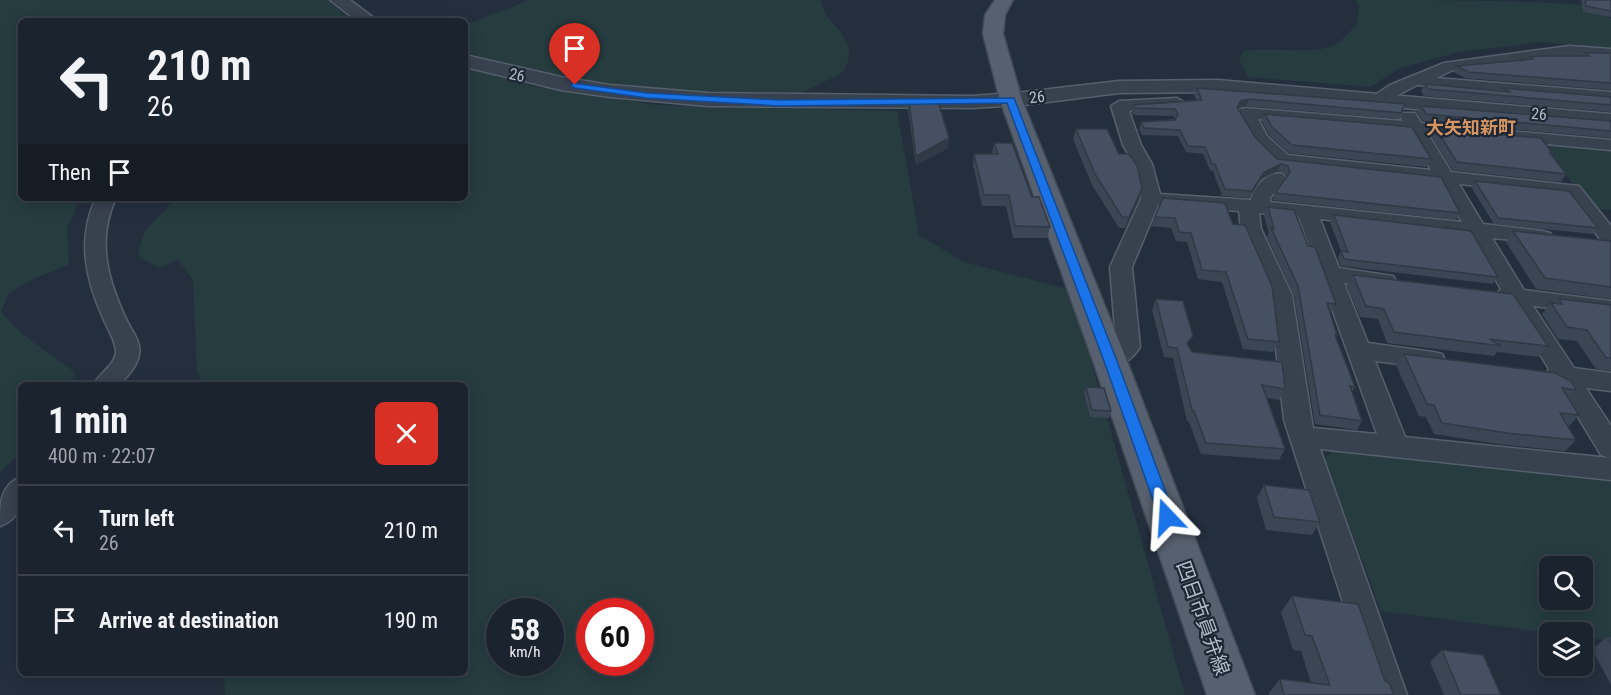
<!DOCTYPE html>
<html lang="en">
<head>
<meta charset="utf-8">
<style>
  body { margin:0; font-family:"Roboto Condensed","Noto Sans JP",sans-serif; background:#282f3a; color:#f1f3f6; height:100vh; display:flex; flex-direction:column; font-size:22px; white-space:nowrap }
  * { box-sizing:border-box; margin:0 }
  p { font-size:20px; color:#a0a4aa }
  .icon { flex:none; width:33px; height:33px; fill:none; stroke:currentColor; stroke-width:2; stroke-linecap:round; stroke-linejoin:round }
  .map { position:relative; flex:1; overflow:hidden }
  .sheet { position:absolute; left:18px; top:382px; width:450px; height:294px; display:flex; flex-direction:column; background:#1b232e; border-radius:9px; box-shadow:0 3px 15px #0003,0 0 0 2px #39404a }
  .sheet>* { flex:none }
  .banner { position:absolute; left:18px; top:18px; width:450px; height:183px; border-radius:9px; box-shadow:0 3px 15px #0003,0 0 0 2px #39404a; background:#1b232e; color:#f1f3f6; overflow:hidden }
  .buttons { position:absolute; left:1539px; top:556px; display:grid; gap:12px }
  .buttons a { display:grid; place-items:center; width:54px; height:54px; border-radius:9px; background:#1b232e; box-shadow:0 3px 15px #0003,0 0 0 2px #39404a; font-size:30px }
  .speed { position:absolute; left:486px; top:598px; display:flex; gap:12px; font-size:30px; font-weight:700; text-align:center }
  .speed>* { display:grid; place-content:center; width:78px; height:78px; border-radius:50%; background:#1b232e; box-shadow:0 3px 15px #0003,0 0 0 2px #39404a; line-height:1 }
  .speed small { font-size:15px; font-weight:400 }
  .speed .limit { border:9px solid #d22; background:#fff; color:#111 }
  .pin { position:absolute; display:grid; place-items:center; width:51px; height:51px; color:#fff; margin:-62px -26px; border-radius:50% 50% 50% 0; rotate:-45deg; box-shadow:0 0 6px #0007 }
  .pin .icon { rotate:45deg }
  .me { position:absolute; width:66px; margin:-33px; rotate:340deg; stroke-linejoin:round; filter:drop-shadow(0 0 4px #0008) }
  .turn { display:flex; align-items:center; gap:21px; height:126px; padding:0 30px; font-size:27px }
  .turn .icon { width:78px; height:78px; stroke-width:2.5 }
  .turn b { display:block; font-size:42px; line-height:51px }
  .then { display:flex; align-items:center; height:57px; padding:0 30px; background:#0003; gap:12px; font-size:22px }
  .round { display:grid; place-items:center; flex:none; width:63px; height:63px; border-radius:9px; background:#282f3a }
  .head { display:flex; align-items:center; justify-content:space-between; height:102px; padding:0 30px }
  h1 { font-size:36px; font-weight:700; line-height:45px }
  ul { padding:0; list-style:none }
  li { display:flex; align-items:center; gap:18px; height:90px; padding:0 30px; border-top:2px solid #39404a }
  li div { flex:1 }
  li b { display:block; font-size:22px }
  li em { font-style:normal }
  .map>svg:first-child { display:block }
</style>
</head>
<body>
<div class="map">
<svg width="1611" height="695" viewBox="0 0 1611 695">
  <rect width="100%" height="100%" fill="#242f3e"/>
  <!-- green -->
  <g fill="#263c3f" fill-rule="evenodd">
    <path d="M0,0H326L352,21H21V198H67L78,205L67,228L69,264L31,280L9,293L1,312L22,334L76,373L69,385L21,386V453L0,472Z"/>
    <path d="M529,0H821C823,25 857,33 847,64C844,75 833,78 823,82C815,86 807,91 798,93C780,98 758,95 739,94C646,93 554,77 465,53V25Z"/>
    <path d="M1355,0C1430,0 1514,0 1587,5C1596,7 1601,16 1611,18V49L1543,42L1459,52L1400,68L1370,87L1248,77L1239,60L1244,51C1270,46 1310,55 1332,46C1342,42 1350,31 1357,24L1359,5Z"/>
    <path d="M465,65L533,86L657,105L897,111L919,235L964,262L1071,290L1185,695H225L224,674H465V386L205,385L197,372L193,280L178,259L160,268L141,258L138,251L145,231L176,198H465ZM500,612H550V663H500ZM590,612H640V663H590Z"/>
    <path d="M1541,143L1611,149V210L1591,208Z"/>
    <path d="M1335,449L1600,476L1611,482V641L1583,637L1582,633H1552L1381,611L1324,459ZM1550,567H1582V600H1550Z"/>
  </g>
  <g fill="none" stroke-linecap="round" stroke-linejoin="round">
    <defs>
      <g id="minor">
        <path d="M1603,0H1611V4L1605,3Z"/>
        <path d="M1569,46L1611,49V59L1569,56L1453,70L1436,78L1611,92V102L1417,85L1383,103H1371L1369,99L1390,85L1444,63Z"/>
        <path d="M1177,98L1185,103L1183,107L1129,111L1141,145L1152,164L1160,194L1251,200C1253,187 1269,170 1283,174L1285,178L1270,198V202L1462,222L1438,182L1276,164L1254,143L1237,113L1240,109L1246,108L1403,121L1400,117L1403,113H1415L1421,123L1474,128L1477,132L1474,136L1468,137L1428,134L1451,172L1579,186L1611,226V246L1604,244L1566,195L1459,184L1483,224L1543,231L1550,233L1553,237L1550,241L1543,243L1492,238L1524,290L1611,301V315L1533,306L1574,368L1611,373V391L1586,388L1611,426V480L1320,449L1407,695H1373L1284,420L1270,295L1241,229L1239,211L1158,205L1132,267L1140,347C1132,360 1117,371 1101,367L1098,361L1101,355L1116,344L1110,267L1141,199L1134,164L1123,145L1111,106L1119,101ZM1258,119L1409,132L1431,170L1288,155L1267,136ZM1259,213L1299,217L1377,434L1313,428L1292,295L1261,229ZM1320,219L1469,235L1501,289L1495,295L1498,300L1509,303L1549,369L1545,375L1548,381L1558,384L1601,455L1610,458L1405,437L1375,361L1433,368L1442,366L1445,360L1442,354L1433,352L1368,343L1344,283L1385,288L1393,286L1396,281L1393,276L1339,268Z"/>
        <path d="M1509,131L1611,140V150L1503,140L1500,136L1503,132Z"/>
        <path d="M96,198H116C96,240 108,281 127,321C132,331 142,343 139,355C137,367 126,377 119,386H92C98,375 115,365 116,352C116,341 107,328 103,318C85,278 77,238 96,198Z"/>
        <path d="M21,477C21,498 24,518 0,526C0,504 0,485 21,477Z"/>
      </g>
      <g id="tertiary">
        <path d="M330,0H350L378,21H357Z"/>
        <path d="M465,55L561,77L610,85L708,93L972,96L1024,92L1119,81L1218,80L1611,114V126L1218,92L1119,93L1024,105L972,108L708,106L610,97L561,90L465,67Z"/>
      </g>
      <path id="primary" d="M995,0H1013L1005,15L1003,34L1022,100L1127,361L1255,695H1207L1093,361L1000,100L983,34L985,15Z"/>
    </defs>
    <!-- minor casing -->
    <use href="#minor" stroke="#565f6c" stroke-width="3"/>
    <!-- tertiary casing -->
    <use href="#tertiary" stroke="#565f6c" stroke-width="3"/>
    <!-- primary casing -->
    <use href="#primary" stroke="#414a57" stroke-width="3"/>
    <!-- minor -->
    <use href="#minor" fill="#38414e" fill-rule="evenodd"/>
    <!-- tertiary -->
    <use href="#tertiary" fill="#38414e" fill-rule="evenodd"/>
    <!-- primary -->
    <use href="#primary" fill="#56606e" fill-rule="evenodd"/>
  </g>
  <!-- wall -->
  <g fill="#3b4654">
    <path d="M1581,0H1611V17L1583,12Z"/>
    <path d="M1585,53H1611V90L1465,78L1453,72L1457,66L1529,59L1530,57L1583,56Z"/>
    <path d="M1425,84L1500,91L1502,88L1611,97V112L1424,96L1421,91Z"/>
    <path d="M1197,88L1402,112L1399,119L1246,106L1238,108L1255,137L1277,159L1460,213L1456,220L1272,200L1275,193L1286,177L1285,173L1278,171L1261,179L1249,198L1222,196L1213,171L1210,170L1203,154L1186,152L1178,136L1142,135L1139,129L1141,122L1175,119L1173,116L1133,115L1132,112L1134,105L1197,101L1194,95Z"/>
    <path d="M909,101L949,138L948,148L916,165L908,110Z"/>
    <path d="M1421,106L1611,121V138L1422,121L1417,112Z"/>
    <path d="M1265,114L1431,159L1427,167L1289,153L1269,135L1262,122Z"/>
    <path d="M1076,129L1139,199L1125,228H1119L1092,185L1073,139Z"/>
    <path d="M1436,129L1553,154L1552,156L1566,174L1561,182L1452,170L1432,137Z"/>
    <path d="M994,143L1032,197L1050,227L1047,238H1013L1006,206H982L973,165L974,154H992Z"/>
    <path d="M1475,181L1598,228L1593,234L1494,224L1471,187Z"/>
    <path d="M1225,203L1279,342L1273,352L1243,349L1222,282L1198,279L1187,242L1176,241L1171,228L1151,226L1155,217Z"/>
    <path d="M1268,207L1308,246L1336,304L1331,313H1330L1337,335L1336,337L1355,387L1352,392L1362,421L1357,430L1315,424L1294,295L1267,237L1269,233L1264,216Z"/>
    <path d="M1334,215L1498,277L1493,284L1341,266L1338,258L1341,251L1330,222Z"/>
    <path d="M1513,231L1611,241V299L1536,289L1506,242Z"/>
    <path d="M1353,275L1548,346L1539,357L1497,352L1494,356L1387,343L1378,319L1360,317L1347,286Z"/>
    <path d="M1156,299L1189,346L1192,352L1285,389L1279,400L1267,398L1285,449L1279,460L1201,454L1189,422L1187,421L1173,358L1164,357L1152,310Z"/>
    <path d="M1559,299L1611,305V371L1596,369L1577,341L1558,339L1542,314L1551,303H1555Z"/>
    <path d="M1404,354L1576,390L1569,399L1579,415L1568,427L1576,440L1565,451L1498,444L1434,434L1426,417L1419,416L1396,365Z"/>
    <path d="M1086,387L1111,411L1109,418L1090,417L1084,393Z"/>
    <path d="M1264,485L1320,522L1312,535L1266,530L1257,498Z"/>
    <path d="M1292,596L1385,681L1394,695H1269V693L1280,679L1311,683L1301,651L1293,650L1281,612Z"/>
    <path d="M1607,637H1611V685L1592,649Z"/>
    <path d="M1442,650L1501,695H1444L1430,662Z"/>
  </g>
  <!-- shaded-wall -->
  <g fill="#303945">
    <path d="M1249,99L1246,106L1238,108L1235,114L1241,101Z"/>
    <path d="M949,138L948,148L916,165V156Z"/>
    <path d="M1281,164L1278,171L1261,179L1249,198L1252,191L1264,172Z"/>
    <path d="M1142,188L1139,199L1125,228L1129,217Z"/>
  </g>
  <!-- building -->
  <g fill="#455162" stroke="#303945" stroke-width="1.5">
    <path d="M1585,0H1611V11L1586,6Z"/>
    <path d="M1585,53H1611V83L1468,72L1457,66L1533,59L1530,57L1541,56H1589Z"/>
    <path d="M1425,84L1511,92L1502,88L1611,97V105L1428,89Z"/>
    <path d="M1197,88L1406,104L1402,109V113L1249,99L1241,101L1237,107L1255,137L1277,159L1441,177L1460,213L1275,193L1290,172L1288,166L1281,164L1264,172L1252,191L1225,189L1215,164H1212L1205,147L1188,146L1180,130L1144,128L1141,122L1175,120L1178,114L1175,109L1135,108L1134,105L1202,100Z"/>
    <path d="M909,101H938L949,138L916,156Z"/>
    <path d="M1421,106L1611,121V131L1426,114Z"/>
    <path d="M1265,114L1412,127L1431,159L1292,145L1272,127Z"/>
    <path d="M1076,129H1107L1119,154H1129L1137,165L1142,188L1129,217H1122L1095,174Z"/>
    <path d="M1436,129L1541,138L1553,154L1550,153L1566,174L1457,162Z"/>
    <path d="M994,143H1012L1032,197H1039L1050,227L1015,226L1009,195H984L974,154H998Z"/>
    <path d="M1475,181L1569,191L1598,228L1498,218Z"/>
    <path d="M1163,198L1225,203L1233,224L1245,225L1272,286L1279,342L1248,339L1226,272L1202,270L1191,233L1179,232L1175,218L1155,217Z"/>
    <path d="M1268,207L1294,210L1308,246L1315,247L1336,304L1327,303L1337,335H1335L1355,387L1350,386L1362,421L1320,415L1298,286L1271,228L1274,229Z"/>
    <path d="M1334,215L1471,231L1498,277L1344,259L1341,251L1348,252Z"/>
    <path d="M1513,231L1611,241V287L1545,278Z"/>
    <path d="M1353,275L1513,294L1548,346L1489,339L1501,346L1394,332L1384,309L1366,306Z"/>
    <path d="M1156,299L1183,301L1193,336L1187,343L1192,352L1282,362L1285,389L1262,385L1285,449L1206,443L1194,411L1192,410L1177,348L1168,347Z"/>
    <path d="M1559,299L1611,305V358H1606L1587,330L1567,327L1551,303L1562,304Z"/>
    <path d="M1404,354L1555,373L1571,381L1576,390L1562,388L1579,415L1560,413L1576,440L1507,433L1442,423L1434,405L1427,404Z"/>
    <path d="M1086,387L1104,388L1111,411L1092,410Z"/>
    <path d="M1264,485L1309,490L1320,522L1274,517Z"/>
    <path d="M1292,596L1358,604L1385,681L1389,683L1394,695H1284L1280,679L1330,685L1312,636L1305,635Z"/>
    <path d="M1607,637H1611V644Z"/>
    <path d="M1442,650L1483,655L1501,695H1461Z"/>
  </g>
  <!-- route -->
  <path fill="#1a73e8" stroke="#114b97" stroke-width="1.5" d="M572,83L647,93L779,100L1014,98L1117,361L1175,517L1173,522L1167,524L1161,522L1159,517L1104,361L1007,103L779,106L647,98L575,88L572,87Z"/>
  <g text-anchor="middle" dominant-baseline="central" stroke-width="4.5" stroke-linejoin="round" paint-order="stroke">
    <!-- far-street labels -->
    <g font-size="16" fill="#b4bcc9" stroke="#1d2633">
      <text transform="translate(517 75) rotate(12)">26</text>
      <text transform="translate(1037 97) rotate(-6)">26</text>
      <text transform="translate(1539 114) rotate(5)">26</text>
    </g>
    <!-- far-quarter labels -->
    <g font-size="18" font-weight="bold" fill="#d59563" stroke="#1d2633">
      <text x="1471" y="127">大矢知新町</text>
    </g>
    <!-- street labels -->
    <g font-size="20" fill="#b4bcc9" stroke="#1d2633">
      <text transform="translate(1203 618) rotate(70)">四日市員弁線</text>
    </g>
  </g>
</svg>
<div class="buttons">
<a><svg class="icon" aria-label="search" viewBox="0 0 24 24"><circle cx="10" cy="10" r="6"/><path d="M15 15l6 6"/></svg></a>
<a><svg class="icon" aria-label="layers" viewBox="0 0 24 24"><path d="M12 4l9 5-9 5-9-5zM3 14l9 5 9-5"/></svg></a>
</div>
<div class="speed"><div>58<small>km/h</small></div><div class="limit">60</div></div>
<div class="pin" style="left:575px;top:85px;background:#d93025"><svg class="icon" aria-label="arrive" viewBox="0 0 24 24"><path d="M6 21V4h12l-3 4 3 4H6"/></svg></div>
<svg class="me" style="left:1167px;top:517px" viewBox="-20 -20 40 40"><path d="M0-17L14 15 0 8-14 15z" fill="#1a73e8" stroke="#fff" stroke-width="4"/></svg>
<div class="banner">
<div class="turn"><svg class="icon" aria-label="left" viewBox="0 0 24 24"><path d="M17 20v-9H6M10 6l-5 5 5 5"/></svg><div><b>210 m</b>26</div></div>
<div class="then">Then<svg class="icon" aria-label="arrive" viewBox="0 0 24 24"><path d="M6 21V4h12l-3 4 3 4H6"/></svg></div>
</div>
<section class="sheet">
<div class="head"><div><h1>1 min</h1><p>400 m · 22:07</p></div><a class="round" style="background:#d93025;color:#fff"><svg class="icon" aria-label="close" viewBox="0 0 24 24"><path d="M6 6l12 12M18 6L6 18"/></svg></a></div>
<ul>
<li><svg class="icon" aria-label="left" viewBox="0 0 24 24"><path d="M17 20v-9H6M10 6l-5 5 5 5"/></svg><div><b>Turn left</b><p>26</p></div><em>210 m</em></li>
<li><svg class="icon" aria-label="arrive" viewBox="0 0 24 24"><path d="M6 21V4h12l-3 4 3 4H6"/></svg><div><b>Arrive at destination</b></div><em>190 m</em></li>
</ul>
</section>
</div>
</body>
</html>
